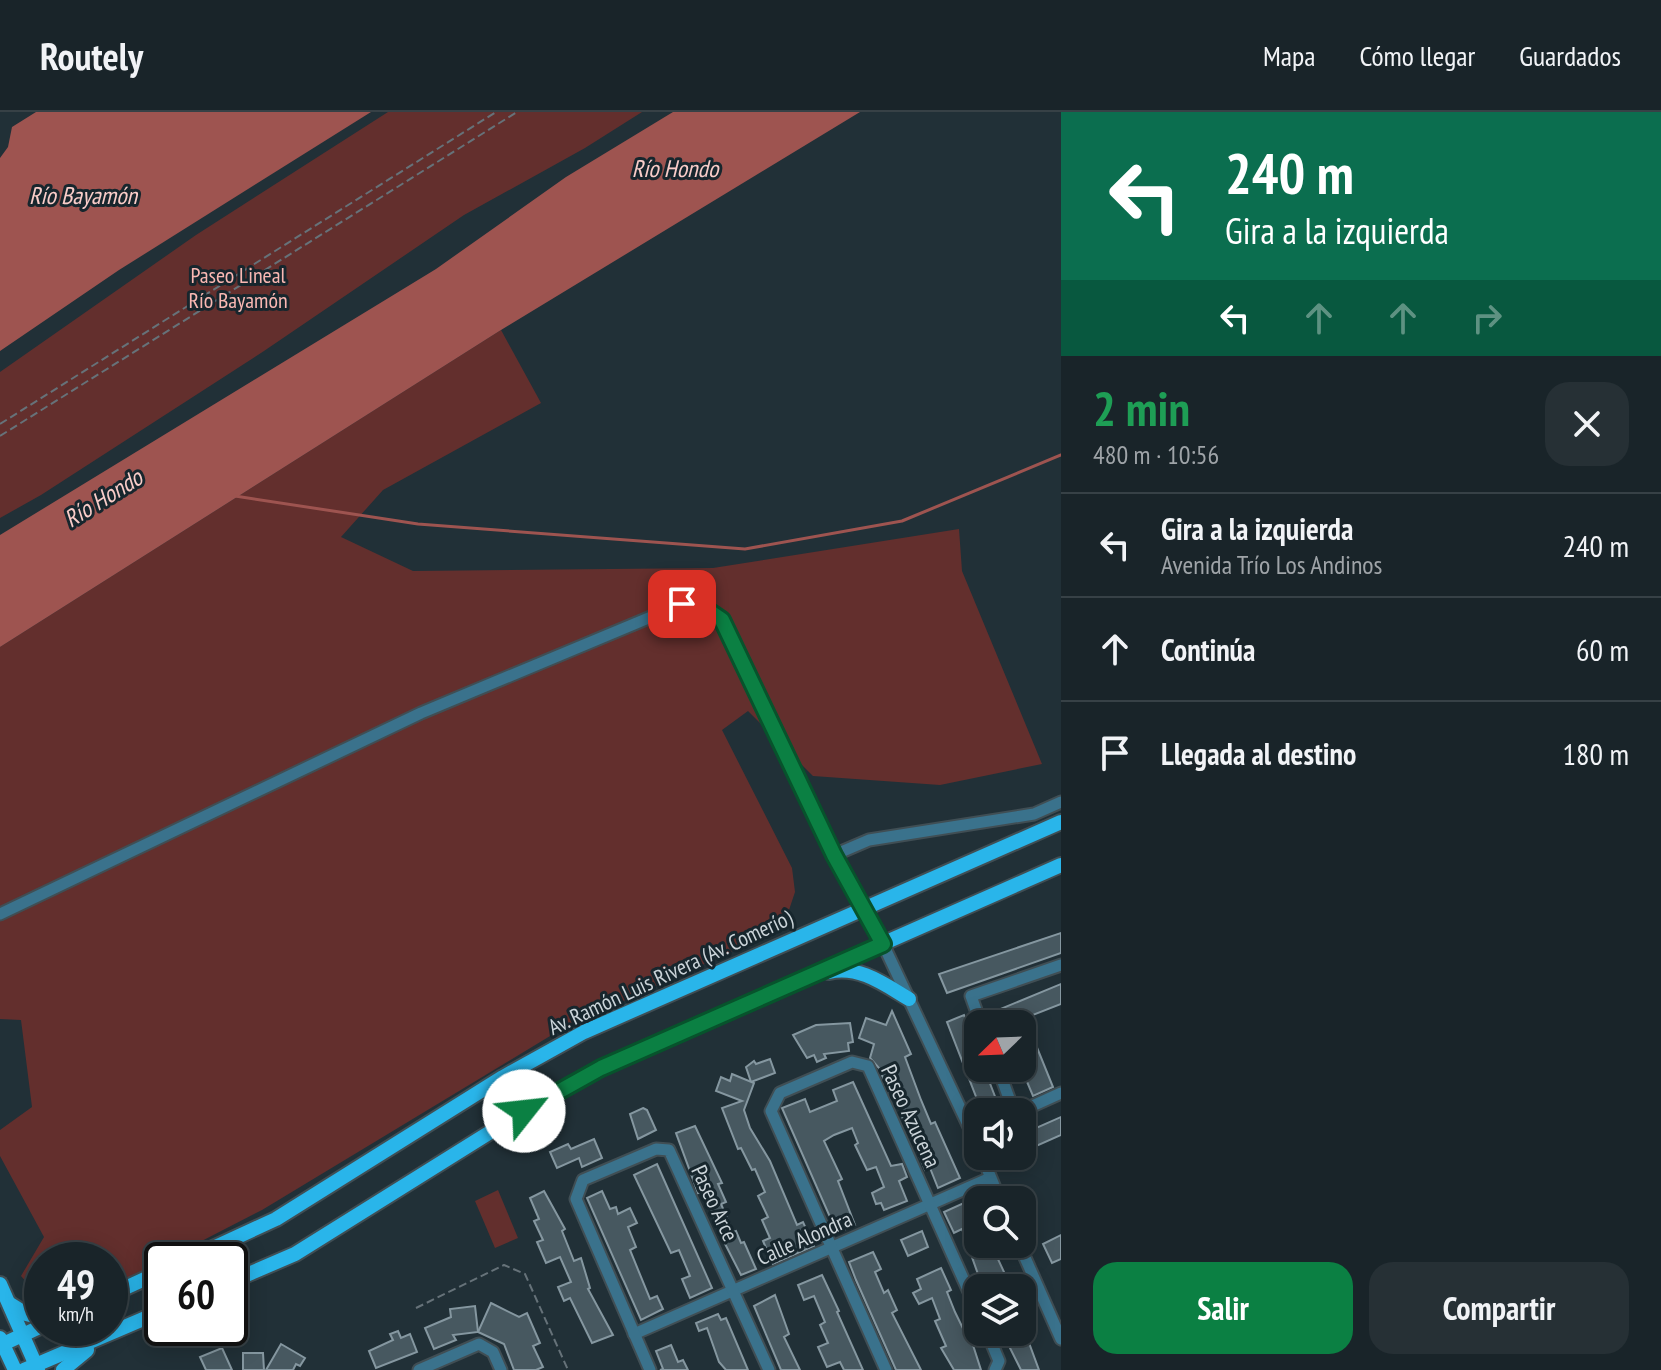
<!DOCTYPE html>
<html lang="es">
<head>
<meta charset="utf-8">
<style>
  body { margin:0; font-family:"PT Sans Narrow",sans-serif; background:#263035; color:#f1f3f6; height:100vh; display:flex; flex-direction:column; font-size:30px; white-space:nowrap }
  * { box-sizing:border-box; margin:0 }
  p { font-size:26px; color:#9fa4a8 }
  .icon { flex:none; width:44px; height:44px; fill:none; stroke:currentColor; stroke-width:2; stroke-linecap:round; stroke-linejoin:round }
  .map { position:relative; flex:1; overflow:hidden }
  .drawer { display:flex; flex-direction:column; background:#192429; width:600px }
  .drawer>* { flex:none }
  .banner { background:#0b6e4f; color:#fff; overflow:hidden }
  .needle { width:52px; rotate:247deg }
  .buttons { position:absolute; left:964px; top:898px; display:grid; gap:16px }
  .buttons a { display:grid; place-items:center; width:72px; height:72px; border-radius:16px; background:#192429; box-shadow:0 4px 20px #0003,0 0 0 2px #374146; font-size:40px }
  .speed { position:absolute; left:24px; top:1130px; display:flex; gap:16px; font-size:40px; font-weight:700; text-align:center }
  .speed>* { display:grid; place-content:center; width:104px; height:104px; border-radius:50%; background:#192429; box-shadow:0 4px 20px #0003,0 0 0 2px #374146; line-height:1 }
  .speed small { font-size:20px; font-weight:400 }
  .speed .limit { border:4px solid #111; border-radius:12px; background:#fff; color:#111 }
  .pin { position:absolute; display:grid; place-items:center; width:68px; height:68px; color:#fff; margin:-34px; border-radius:16px; box-shadow:0 4px 12px #0006 }
  .me { position:absolute; width:88px; margin:-44px; rotate:61deg; stroke-linejoin:round; filter:drop-shadow(0 0 6px #0008) }
  .turn { display:flex; align-items:center; gap:28px; height:168px; padding:0 32px; font-size:36px }
  .turn .icon { width:104px; height:104px; stroke-width:2.5 }
  .turn b { display:block; font-size:56px; line-height:68px }
  .lanes { display:flex; align-items:center; height:76px; padding:0 32px; background:#0003; justify-content:center; gap:40px; direction:ltr }
  .lanes .off { opacity:.35 }
  .round { display:grid; place-items:center; flex:none; width:84px; height:84px; border-radius:24px; background:#263035 }
  .headline { display:flex; align-items:center; justify-content:space-between; height:136px; padding:0 32px }
  h1 { font-size:48px; font-weight:800; line-height:60px; color:#1e9e55 }
  .cta { display:flex; gap:16px; margin-top:auto; padding:16px 32px }
  .cta a { flex:1; height:92px; border-radius:24px; background:#0b8043; color:#fff; font-size:32px; font-weight:800; line-height:92px; text-align:center }
  .cta a+a { background:#263035; color:#f1f3f6 }
  ul { padding:0; list-style:none }
  li { display:flex; align-items:center; gap:24px; height:104px; padding:0 32px; border-top:2px solid #374146 }
  li div { flex:1 }
  li b { display:block; font-size:30px }
  li em { font-style:normal }
  header { display:flex; align-items:center; gap:48px; box-sizing:border-box; height:112px; padding:0 40px; background:#192429; border-bottom:2px solid #374146 }
  header strong { font-size:38px }
  nav { display:flex; gap:44px; margin-inline-start:auto; font-size:28px }
  main { display:flex; flex:1; min-height:0 }
  .map>svg:first-child { display:block }
</style>
</head>
<body>
<header>
<strong>Routely</strong>
<nav><a>Mapa</a><a>Cómo llegar</a><a>Guardados</a></nav>
</header>
<main>
<div class="map">
<svg width="1061" height="1258" viewBox="0 0 1061 1258">
  <rect width="100%" height="100%" fill="#213037"/>
  <!-- green -->
  <g fill="#632f2d">
    <path d="M388,0H642L585,36L464,103L264,239L41,383L0,406V260L196,123Z"/>
    <path d="M501,218L541,291L383,378L341,425L413,459L713,456L959,417L962,459L1042,652L940,673L813,664L748,599L722,618L792,756L795,780L783,816L560,918L262,1098L128,1167L110,1174V1148H42V1188L21,1164L44,1125L0,1044V1018L32,995L21,908L0,907V535Z"/>
    <path d="M498,1078L518,1126L495,1136L475,1089Z"/>
  </g>
  <!-- water -->
  <g fill="#9e5450">
    <path d="M36,0H371L119,158L0,239V46L8,35L12,15Z"/>
    <path d="M673,0H860L501,218L0,535V423L436,157L566,65Z"/>
  </g>
  <g fill="none" stroke-linecap="round" stroke-linejoin="round">
    <!-- stream -->
    <path stroke="#9e5450" stroke-width="3" d="M235,384L418,412L745,437L902,409L1061,343"/>
  </g>
  <!-- building -->
  <g fill="#475860" stroke="#8597a0" stroke-width="2">
    <path d="M1061,821V841L947,881L939,862Z"/>
    <path d="M1061,872V892L1025,906L1053,975L1033,984L1022,958V912H1003L998,898Z"/>
    <path d="M892,899L911,942L905,945L921,988L931,1012L935,1010L960,1066L938,1076L930,1056L925,1058L918,1041L900,1000L905,998L897,977L889,980L879,956L870,946L874,932L859,926L866,906L886,913Z"/>
    <path d="M964,903L978,940V956H984L1001,1000H982L947,910Z"/>
    <path d="M850,911L853,930L848,931L849,939L824,942L826,946L817,950L814,943L807,946L793,923L816,913Z"/>
    <path d="M770,947L775,961L751,970L746,955L754,949L756,952Z"/>
    <path d="M732,962L754,971L744,998L750,1016L770,1049L797,1113L803,1110L814,1134L773,1152L763,1129L770,1126L762,1108L768,1105L758,1084L765,1080L755,1057L752,1058L741,1036L738,1037L722,996L742,989L716,979L721,965L730,969Z"/>
    <path d="M853,970L891,1054L902,1052L907,1065L899,1069L907,1089L884,1098L881,1091L876,1092L872,1081L884,1075L876,1055L867,1058L855,1033L858,1031L852,1016L834,1023L824,1029L842,1067L838,1069L855,1113L837,1121L782,996L805,987L810,1000L837,989L833,978Z"/>
    <path d="M643,996L647,998L656,1018L638,1027L630,1002Z"/>
    <path d="M1061,1005V1023L1034,1035L1027,1020Z"/>
    <path d="M695,1014L722,1071L718,1072L726,1090L721,1092L733,1120L736,1119L741,1131L744,1130L756,1157L741,1163L720,1122L704,1078L698,1081L676,1021Z"/>
    <path d="M594,1027L602,1046L582,1055L579,1046L557,1056L550,1040L568,1032L571,1037Z"/>
    <path d="M657,1052L712,1176L690,1186L682,1167L690,1164L679,1138L671,1141L634,1063Z"/>
    <path d="M544,1079L565,1117L562,1119L574,1149L581,1146L590,1176L588,1177L613,1223L592,1231L570,1186L564,1189L558,1175L571,1170L560,1145L546,1151L537,1130L543,1128L534,1109L539,1107L530,1086Z"/>
    <path d="M602,1079L610,1097L616,1095L618,1102L630,1096L637,1111L628,1115L636,1135L630,1138L650,1187L657,1184L663,1197L641,1208L587,1086Z"/>
    <path d="M966,1090L978,1118V1132H991L1010,1173L1002,1176H977L973,1168L979,1165L962,1117L954,1121L944,1100Z"/>
    <path d="M922,1119L928,1135L908,1144L901,1128Z"/>
    <path d="M1061,1123V1147L1052,1151L1043,1132Z"/>
    <path d="M873,1140L881,1157L875,1160L884,1181L888,1178L897,1198L892,1201L921,1258H896L856,1168L849,1150Z"/>
    <path d="M941,1156L951,1178L947,1180L955,1200L970,1231L972,1230L981,1258H954L941,1236L946,1234L935,1209L940,1207L932,1186L919,1192L913,1181L921,1177L917,1167Z"/>
    <path d="M822,1163L839,1199L837,1200L863,1258H844L840,1250L827,1255L818,1235L828,1231L820,1213L825,1210L814,1184L804,1188L798,1173Z"/>
    <path d="M775,1183L789,1222L784,1225L800,1258H781L754,1194Z"/>
    <path d="M491,1191L519,1205L527,1201L540,1231L533,1234L543,1255L536,1258H514L504,1232L478,1220Z"/>
    <path d="M475,1194L478,1220L453,1223L456,1228L434,1237L425,1216L451,1205L450,1197Z"/>
    <path d="M718,1202L721,1208L726,1206L748,1258H726L719,1250L707,1216L699,1219L696,1211Z"/>
    <path d="M398,1219L401,1226L410,1222L417,1240L376,1256L369,1239L393,1228L390,1222Z"/>
    <path d="M996,1220H1025L1039,1258H1021L1005,1226L1000,1229Z"/>
    <path d="M281,1232L305,1246L300,1254L296,1252L293,1258H266Z"/>
    <path d="M671,1233L678,1250L683,1248L688,1258H660L663,1257L656,1239Z"/>
    <path d="M222,1236L232,1258H206L200,1245Z"/>
    <path d="M243,1241H263L264,1258H243Z"/>
  </g>
  <g fill="none" stroke-linecap="round" stroke-linejoin="round">
    <defs>
      <g id="minor">
        <path d="M834,743L869,728L1034,702L1061,690"/>
        <path d="M0,802L421,601L682,492L703,495L722,508L834,743L883,832L978,1034"/>
        <path d="M981,912L971,884L1061,853"/>
        <path d="M998,956L1014,1000"/>
        <path d="M1019,1000L1061,981"/>
        <path d="M982,1044L1000,1088"/>
        <path d="M1019,1132L1061,1227"/>
        <path d="M987,1220L999,1249L995,1258"/>
        <path d="M634,1222L990,1066"/>
        <path d="M419,1258L479,1232L493,1240L501,1258"/>
        <path d="M650,1258L576,1087L583,1068L656,1037L669,1038L769,1258"/>
        <path d="M886,1258L771,999L780,981L852,950L868,954L978,1200"/>
      </g>
      <g id="major">
        <path d="M829,860C859,853 884,872 909,887"/>
        <path d="M187,1148L276,1107L503,965L584,920L1061,710"/>
        <path d="M230,1170L295,1142L524,999L601,956L1061,753"/>
        <path d="M0,1172L38,1258"/>
        <path d="M110,1183L162,1159"/>
        <path d="M10,1192L26,1202L42,1206"/>
        <path d="M0,1226L15,1258"/>
        <path d="M3,1232L42,1214"/>
        <path d="M24,1258L162,1199"/>
        <path d="M63,1258L87,1238"/>
      </g>
    </defs>
    <!-- minor casing -->
    <use href="#minor" stroke="#404e54" stroke-width="15"/>
    <!-- major casing -->
    <use href="#major" stroke="#404e54" stroke-width="18"/>
    <!-- path -->
    <g stroke="#667279" stroke-width="2" stroke-dasharray="8 4" stroke-linecap="butt">
      <path d="M0,312L496,0"/>
      <path d="M0,324L517,0"/>
      <path d="M416,1196L504,1153L525,1162L568,1258"/>
    </g>
    <!-- minor -->
    <use href="#minor" stroke="#3a728c" stroke-width="11"/>
    <!-- major -->
    <use href="#major" stroke="#29b5ea" stroke-width="14"/>
  </g>
  <g fill="none" stroke-linecap="round" stroke-linejoin="round">
    <defs>
      <path id="route" d="M524,999L601,956L883,832L834,743L722,508L703,495L682,492"/>
    </defs>
    <!-- route casing -->
    <use href="#route" stroke="#07532c" stroke-width="20"/>
    <!-- route -->
    <use href="#route" stroke="#0b8043" stroke-width="14"/>
  </g>
  <g text-anchor="middle" dominant-baseline="central" stroke-width="6" stroke-linejoin="round" paint-order="stroke">
    <!-- park labels -->
    <g font-size="22" fill="#fab8b3" stroke="#17262d">
      <text x="238" y="163">Paseo Lineal<tspan x="238" dy="25">Río Bayamón</tspan></text>
    </g>
    <!-- street labels -->
    <g font-size="22" fill="#cbd4d9" stroke="#17262d">
      <text transform="translate(670 860) rotate(-25)">Av. Ramón Luis Rivera (Av. Comerío)</text>
      <text transform="translate(911 1004) rotate(65)">Paseo Azucena</text>
      <text transform="translate(715 1091) rotate(65)">Paseo Arce</text>
      <text transform="translate(804 1126) rotate(-24)">Calle Alondra</text>
    </g>
    <!-- water labels -->
    <g font-size="24" font-style="italic" fill="#facdc9" stroke="#17262d">
      <text x="675" y="56">Río Hondo</text>
      <text x="83" y="83">Río Bayamón</text>
      <text transform="translate(103 386) rotate(-32)">Río Hondo</text>
    </g>
  </g>
</svg>
<div class="buttons">
<a><svg class="needle" viewBox="-14 -14 28 28"><path d="M0-13l5 13h-10z" fill="#e53935"/><path d="M0 13l5-13h-10z" fill="#9fa4a8"/></svg></a>
<a><svg class="icon" aria-label="sound" viewBox="0 0 24 24"><path d="M4 9h4l5-4v14l-5-4H4zM17 9q2 3 0 6"/></svg></a>
<a><svg class="icon" aria-label="search" viewBox="0 0 24 24"><circle cx="10" cy="10" r="6"/><path d="M15 15l6 6"/></svg></a>
<a><svg class="icon" aria-label="layers" viewBox="0 0 24 24"><path d="M12 4l9 5-9 5-9-5zM3 14l9 5 9-5"/></svg></a>
</div>
<div class="speed"><div>49<small>km/h</small></div><div class="limit">60</div></div>
<div class="pin" style="left:682px;top:492px;background:#d93025"><svg class="icon" aria-label="arrive" viewBox="0 0 24 24"><path d="M6 21V4h12l-3 4 3 4H6"/></svg></div>
<svg class="me" style="left:524px;top:999px" viewBox="-20 -20 40 40"><circle r="19" fill="#fff"/><path d="M0-13L10 11 0 6-10 11z" fill="#0b8043"/></svg>
</div>
<section class="drawer">
<div class="banner">
<div class="turn"><svg class="icon" aria-label="left" viewBox="0 0 24 24"><path d="M17 20v-9H6M10 6l-5 5 5 5"/></svg><div><b>240 m</b>Gira a la izquierda</div></div>
<div class="lanes"><svg class="icon" aria-label="left" viewBox="0 0 24 24"><path d="M17 20v-9H6M10 6l-5 5 5 5"/></svg><svg class="icon off" aria-label="ahead" viewBox="0 0 24 24"><path d="M12 20V5M6 11l6-6 6 6"/></svg><svg class="icon off" aria-label="ahead" viewBox="0 0 24 24"><path d="M12 20V5M6 11l6-6 6 6"/></svg><svg class="icon off" aria-label="right" viewBox="0 0 24 24"><path d="M7 20v-9h11M14 6l5 5-5 5"/></svg></div>
</div>
<div class="headline"><div><h1>2 min</h1><p>480 m · 10:56</p></div><a class="round"><svg class="icon" aria-label="close" viewBox="0 0 24 24"><path d="M6 6l12 12M18 6L6 18"/></svg></a></div>
<ul>
<li><svg class="icon" aria-label="left" viewBox="0 0 24 24"><path d="M17 20v-9H6M10 6l-5 5 5 5"/></svg><div><b>Gira a la izquierda</b><p>Avenida Trío Los Andinos</p></div><em>240 m</em></li>
<li><svg class="icon" aria-label="ahead" viewBox="0 0 24 24"><path d="M12 20V5M6 11l6-6 6 6"/></svg><div><b>Continúa</b></div><em>60 m</em></li>
<li><svg class="icon" aria-label="arrive" viewBox="0 0 24 24"><path d="M6 21V4h12l-3 4 3 4H6"/></svg><div><b>Llegada al destino</b></div><em>180 m</em></li>
</ul>
<div class="cta"><a>Salir</a><a>Compartir</a></div>
</section>
</main>
</body>
</html>
